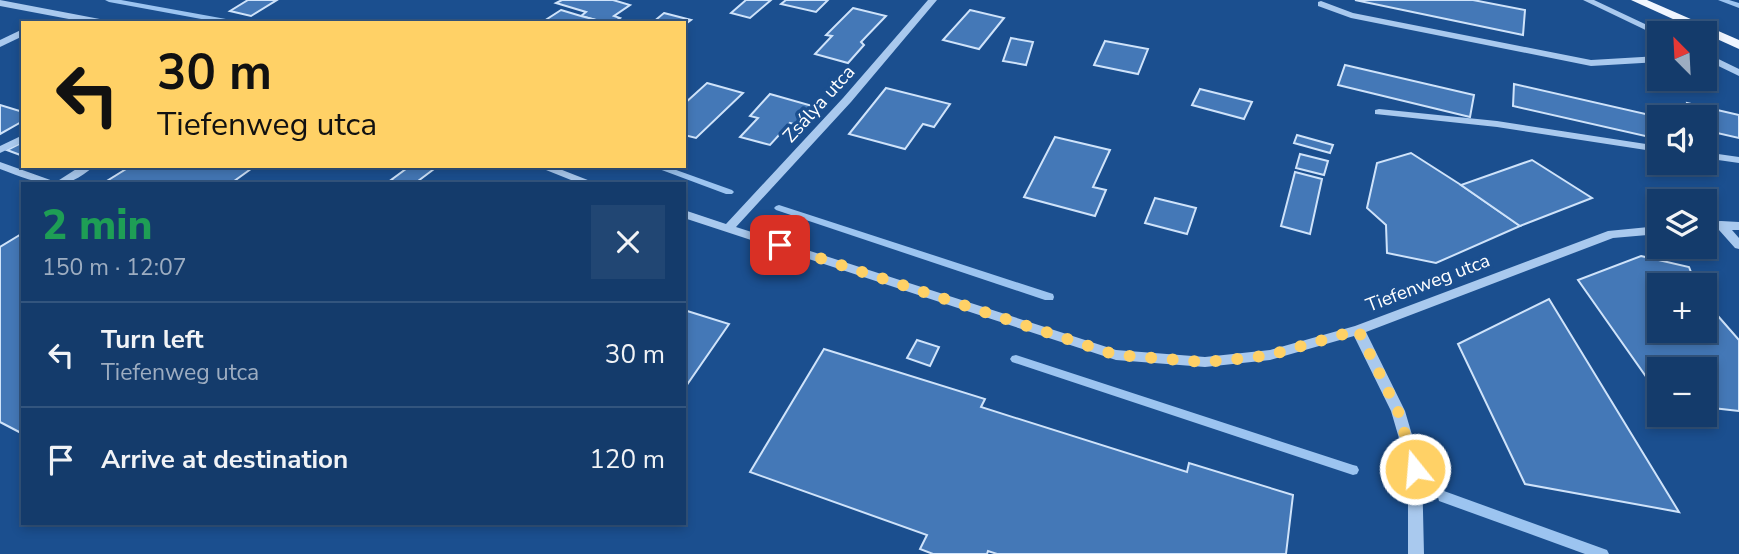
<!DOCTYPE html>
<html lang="en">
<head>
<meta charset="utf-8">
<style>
  body { margin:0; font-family:"Nunito Sans",sans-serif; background:#214673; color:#f1f3f6; height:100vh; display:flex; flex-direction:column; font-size:26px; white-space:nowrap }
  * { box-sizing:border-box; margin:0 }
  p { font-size:23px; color:#9dadc1 }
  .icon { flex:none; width:38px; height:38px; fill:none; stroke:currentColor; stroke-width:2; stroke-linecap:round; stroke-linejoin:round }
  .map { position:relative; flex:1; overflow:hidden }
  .side { position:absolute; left:21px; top:182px; width:665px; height:343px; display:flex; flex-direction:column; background:#143b6b; border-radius:0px; box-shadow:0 4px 10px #0003,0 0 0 2px #33557e }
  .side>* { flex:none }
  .top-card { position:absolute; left:21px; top:21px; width:665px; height:147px; border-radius:0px; box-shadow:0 4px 10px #0003,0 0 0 2px #33557e; background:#ffd166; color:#111; overflow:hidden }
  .needle { width:46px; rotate:336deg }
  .tools { position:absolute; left:1647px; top:21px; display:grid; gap:14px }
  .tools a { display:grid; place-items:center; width:70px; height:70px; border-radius:0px; background:#143b6b; box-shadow:0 4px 10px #0003,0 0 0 2px #33557e; font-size:35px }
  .pin { position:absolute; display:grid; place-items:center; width:60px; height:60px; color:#fff; margin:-30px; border-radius:14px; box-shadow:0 4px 10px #0006 }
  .me { position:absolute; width:77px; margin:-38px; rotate:343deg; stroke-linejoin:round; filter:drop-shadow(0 0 5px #0008) }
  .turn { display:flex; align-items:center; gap:24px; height:147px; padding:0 21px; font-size:32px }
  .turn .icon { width:91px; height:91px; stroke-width:2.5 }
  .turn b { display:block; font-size:49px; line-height:60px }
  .round { display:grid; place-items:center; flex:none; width:74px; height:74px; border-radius:0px; background:#214673 }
  .headline { display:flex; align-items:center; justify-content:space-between; height:119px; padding:0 21px }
  h1 { font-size:42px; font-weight:800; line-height:52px; color:#1e9e55 }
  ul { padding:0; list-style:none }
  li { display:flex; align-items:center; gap:21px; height:105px; padding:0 21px; border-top:2px solid #33557e }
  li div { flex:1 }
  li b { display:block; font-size:26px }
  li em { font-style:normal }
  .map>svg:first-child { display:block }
</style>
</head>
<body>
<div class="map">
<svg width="1739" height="554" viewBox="0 0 1739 554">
  <rect width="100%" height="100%" fill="#1b4f8f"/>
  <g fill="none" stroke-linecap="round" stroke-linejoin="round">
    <!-- stream -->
    <g fill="#9cc4f0" fill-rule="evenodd">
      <path d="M105,0H121L237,21L241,23H223L109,2Z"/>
      <path d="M1718,0H1729L1739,3V8Z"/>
      <path d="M651,166H665L732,190L734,192L732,194H726Z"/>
      <path d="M779,205L1053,294L1054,297L1053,300H1045L776,210L774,208L776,206Z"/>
      <path d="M1016,355L1353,465L1357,466L1359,470L1357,474L1353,475L1012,362L1010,359L1012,356Z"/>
      <path d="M1444,491L1607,550L1609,554H1585L1439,501L1438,497L1439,493Z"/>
    </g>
  </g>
  <!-- building -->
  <g fill="#4478b7" stroke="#cfe3fa" stroke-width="2">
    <path d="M248,0H277L251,16L230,11Z"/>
    <path d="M562,0H613L630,5L614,16L620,18L613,23H606L581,16L586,12L556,3Z"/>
    <path d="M746,0H771L750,18L731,13Z"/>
    <path d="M786,0H828L816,12L781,4Z"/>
    <path d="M1355,0H1473L1525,10L1523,35Z"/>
    <path d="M853,8L886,16L861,42L864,45L848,63L815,54L832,36L826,35Z"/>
    <path d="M561,10L581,16L604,22L541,23Z"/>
    <path d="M970,10L1004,18L979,49L943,40Z"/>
    <path d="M664,13L691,20L684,25V23H652Z"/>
    <path d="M1011,38L1033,42L1026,65L1003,61Z"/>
    <path d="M1105,41L1148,49L1138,74L1094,65Z"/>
    <path d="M1345,65L1474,95L1470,117L1338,85Z"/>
    <path d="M707,83L743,93L696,138L684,135V104Z"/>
    <path d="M1514,84L1650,115L1654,138L1513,106Z"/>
    <path d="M886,88L950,104L934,127L923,124L905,149L849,134Z"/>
    <path d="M1200,89L1252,102L1244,119L1192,105Z"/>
    <path d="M770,94L816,107L800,126L790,123L770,145L740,137L758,118L750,116Z"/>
    <path d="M1687,103L1739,115V138L1704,130V117H1689Z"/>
    <path d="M0,105L23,112V121L0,134Z"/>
    <path d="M1297,135L1333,145L1330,153L1294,143Z"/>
    <path d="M1055,137L1110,150L1093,187L1106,190L1095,216L1024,197Z"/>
    <path d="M23,142V156L7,150Z"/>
    <path d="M1411,153L1461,185L1520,226L1436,263L1387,253L1386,225L1367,208L1377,163Z"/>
    <path d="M1300,154L1328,161L1324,175L1296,168Z"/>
    <path d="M1532,160L1592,198L1520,226L1461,185Z"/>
    <path d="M131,166H255L230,184H102Z"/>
    <path d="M410,166H438L414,184H402L391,180Z"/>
    <path d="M1295,172L1322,179L1310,234L1281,226Z"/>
    <path d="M1155,198L1196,208L1187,234L1145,223Z"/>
    <path d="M23,233V434L0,422V247Z"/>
    <path d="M1641,256L1689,267L1696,285H1659V331H1704V300L1739,340V411L1704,407V369H1659V395L1578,280Z"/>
    <path d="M1549,299L1679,512L1525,484L1458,344Z"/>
    <path d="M684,310L729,324L684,389Z"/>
    <path d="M917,340L939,347L930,366L907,358Z"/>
    <path d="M824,349L985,399L981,407L1187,472L1189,463L1293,495L1286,554H997L988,551L987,554H933L920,549L927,535L750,472Z"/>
  </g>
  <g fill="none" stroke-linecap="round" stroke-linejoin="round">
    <!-- minor -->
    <g fill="#a9c9ee" fill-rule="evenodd">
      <path d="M0,0L105,20L109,23H90L0,6Z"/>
      <path d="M928,0H937L851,102L736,227L1116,350L1205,357L1270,350L1355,326L1608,231L1659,226V234L1613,238L1366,332L1405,411L1422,469L1424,554H1408V469L1391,411L1354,336L1270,360L1205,367L1116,360L684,218V210L726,224L843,98Z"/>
      <path d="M1583,0H1594L1664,33H1659V36L1656,35Z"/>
      <path d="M1321,1L1353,13L1591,60L1659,56V62L1591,66L1351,18L1318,6V2Z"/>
      <path d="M23,29V36L0,47V40Z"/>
      <path d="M1704,52L1739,69V76L1704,59Z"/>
      <path d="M1379,109L1497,121L1659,146V152L1497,127L1375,114V110Z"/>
      <path d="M23,135V142L0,153V146Z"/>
      <path d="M1704,152L1739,157V163L1704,158Z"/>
      <path d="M0,162L56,182L81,166H94C62,196 36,182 0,169Z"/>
      <path d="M536,166H552L598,184H581Z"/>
      <path d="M1721,221L1739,222V230H1732L1739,238V249L1735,248L1719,230H1704V222Z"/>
    </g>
    <!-- major -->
    <path fill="#f0f6ff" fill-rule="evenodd" d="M1631,0H1647L1739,40V49Z"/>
  </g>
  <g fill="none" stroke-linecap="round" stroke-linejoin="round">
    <!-- route -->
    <path stroke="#ffd166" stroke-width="12" stroke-dasharray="0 21.6" d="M780,245L1116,355L1205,362L1248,358L1270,355L1358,330L1398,411L1415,469"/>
  </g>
  <g text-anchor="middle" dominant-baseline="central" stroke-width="7" stroke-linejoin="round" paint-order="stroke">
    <!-- street labels -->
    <g font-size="19" fill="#fff" stroke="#1b4f8f">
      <text transform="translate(819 104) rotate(-48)">Zsálya utca</text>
      <text transform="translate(1428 283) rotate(-21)">Tiefenweg utca</text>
    </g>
  </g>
</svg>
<div class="tools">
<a><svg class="needle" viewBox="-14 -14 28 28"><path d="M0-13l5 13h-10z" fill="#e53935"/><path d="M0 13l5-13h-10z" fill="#9dadc1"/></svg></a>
<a><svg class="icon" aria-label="sound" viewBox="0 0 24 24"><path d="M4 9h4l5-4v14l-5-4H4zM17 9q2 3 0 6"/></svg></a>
<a><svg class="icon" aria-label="layers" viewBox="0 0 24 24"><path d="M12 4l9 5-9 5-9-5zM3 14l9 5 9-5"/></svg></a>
<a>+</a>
<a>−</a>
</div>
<div class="pin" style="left:780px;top:245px;background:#d93025"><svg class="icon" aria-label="arrive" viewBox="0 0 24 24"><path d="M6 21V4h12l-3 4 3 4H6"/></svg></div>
<svg class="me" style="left:1415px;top:469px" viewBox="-20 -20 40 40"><circle r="17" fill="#ffd166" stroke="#fff" stroke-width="3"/><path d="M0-11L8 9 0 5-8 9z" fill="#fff"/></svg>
<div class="top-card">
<div class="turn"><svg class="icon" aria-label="left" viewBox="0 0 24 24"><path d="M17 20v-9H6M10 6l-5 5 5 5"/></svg><div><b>30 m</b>Tiefenweg utca</div></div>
</div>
<section class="side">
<div class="headline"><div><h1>2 min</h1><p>150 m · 12:07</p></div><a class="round"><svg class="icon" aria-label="close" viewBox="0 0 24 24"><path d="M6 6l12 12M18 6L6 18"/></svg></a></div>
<ul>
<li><svg class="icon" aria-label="left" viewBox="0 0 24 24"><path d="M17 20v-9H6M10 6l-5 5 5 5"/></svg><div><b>Turn left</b><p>Tiefenweg utca</p></div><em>30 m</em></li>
<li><svg class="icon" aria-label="arrive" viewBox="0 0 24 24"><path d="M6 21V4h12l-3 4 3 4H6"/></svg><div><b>Arrive at destination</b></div><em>120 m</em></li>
</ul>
</section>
</div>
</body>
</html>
